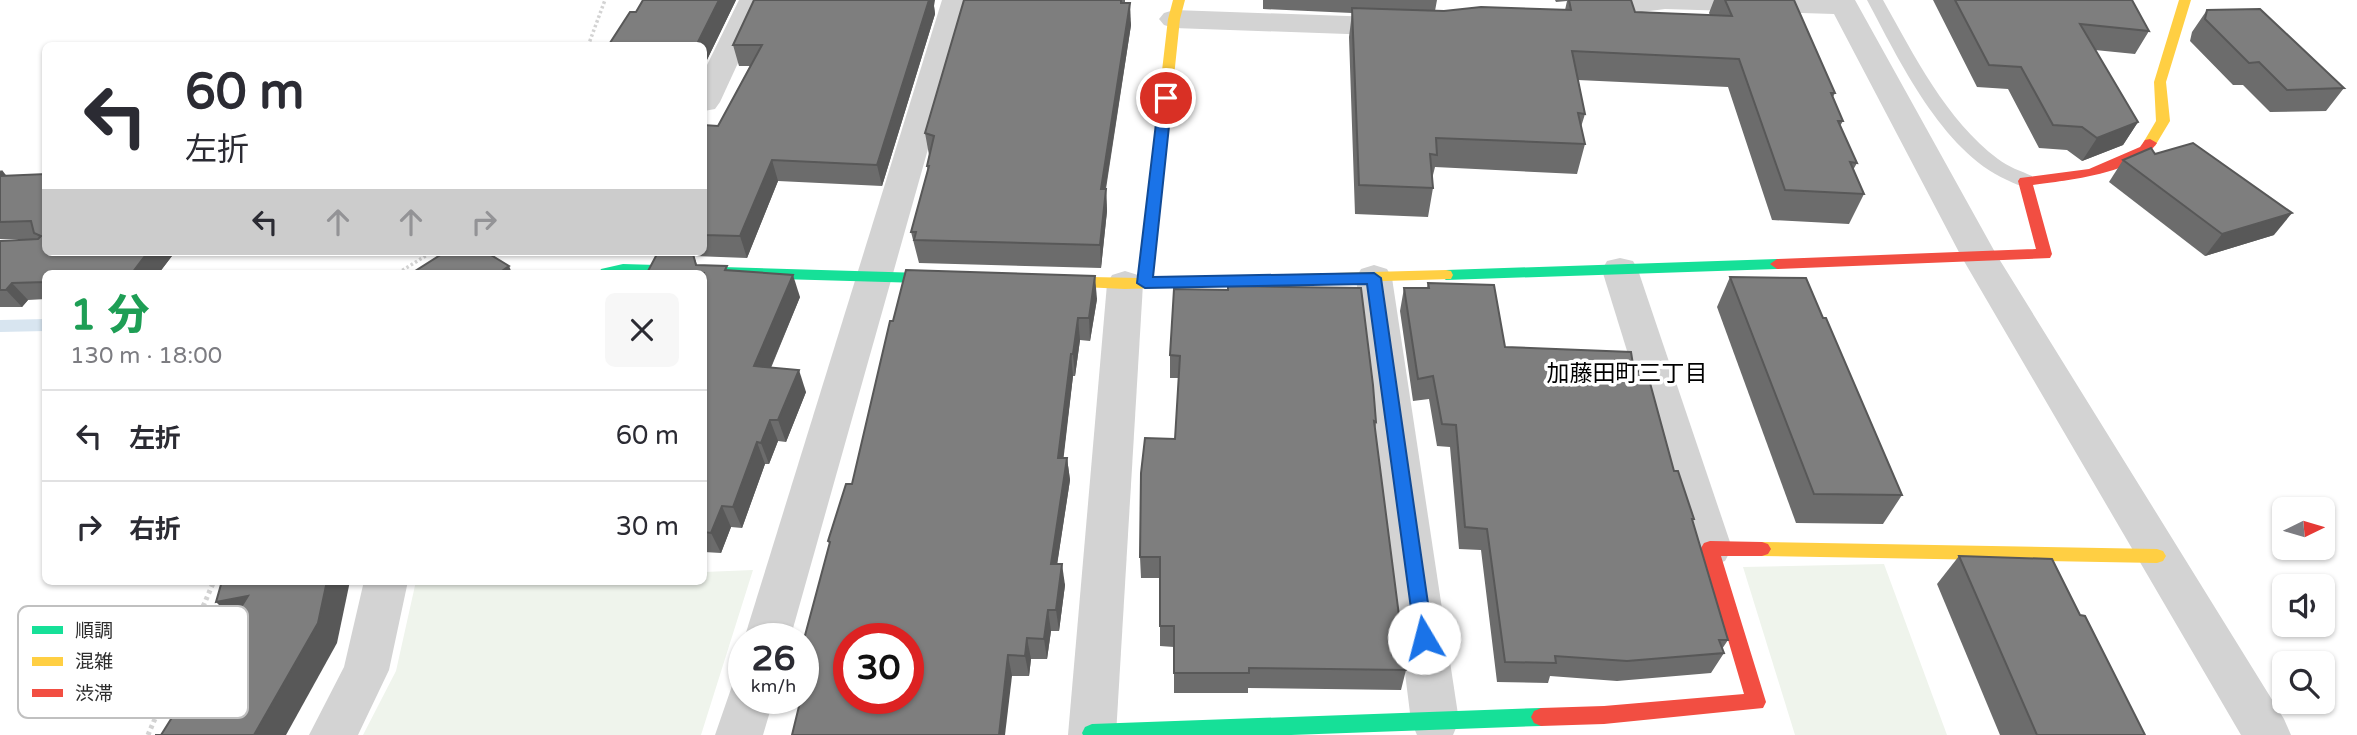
<!DOCTYPE html>
<html lang="ja">
<head>
<meta charset="utf-8">
<style>
  body { margin:0; font-family:"Varela Round","Noto Sans JP",sans-serif; background:#f7f7f7; color:#2b2b33; height:100vh; display:flex; flex-direction:column; font-size:26px; white-space:nowrap }
  * { box-sizing:border-box; margin:0 }
  p { font-size:23px; color:#7c7c81 }
  .icon { flex:none; width:38px; height:38px; fill:none; stroke:currentColor; stroke-width:2; stroke-linecap:round; stroke-linejoin:round }
  .map { position:relative; flex:1; overflow:hidden }
  .drawer { position:absolute; left:42px; top:270px; width:665px; height:315px; display:flex; flex-direction:column; background:#fff; border-radius:10px; box-shadow:0 2px 5px #0004 }
  .drawer>* { flex:none }
  .hud { position:absolute; left:42px; top:42px; width:665px; height:214px; border-radius:10px; box-shadow:0 2px 5px #0004; background:#fff; color:#2b2b33; overflow:hidden }
  .needle { width:46px; rotate:85deg }
  .controls { position:absolute; left:2272px; top:497px; display:grid; gap:14px }
  .controls a { display:grid; place-items:center; width:63px; height:63px; border-radius:10px; background:#fff; box-shadow:0 2px 5px #0004; font-size:35px }
  .speed { position:absolute; left:728px; top:623px; display:flex; gap:14px; font-size:35px; font-weight:700; text-align:center }
  .speed>* { display:grid; place-content:center; width:91px; height:91px; border-radius:50%; background:#fff; box-shadow:0 2px 5px #0004; line-height:1 }
  .speed small { font-size:18px; font-weight:400 }
  .speed .limit { border:10px solid #d22; background:#fff; color:#111 }
  .pin { position:absolute; display:grid; place-items:center; width:60px; height:60px; color:#fff; margin:-30px; border:4px solid #fff; border-radius:50%; box-shadow:0 2px 7px #0007 }
  .me { position:absolute; width:77px; margin:-38px; rotate:352deg; stroke-linejoin:round; filter:drop-shadow(0 0 5px #0008) }
  .turn { display:flex; align-items:center; gap:24px; height:147px; padding:0 28px; font-size:32px }
  .turn .icon { width:91px; height:91px; stroke-width:2.5 }
  .turn b { display:block; font-size:49px; line-height:60px }
  .lanes { display:flex; align-items:center; height:66px; padding:0 28px; background:#0003; justify-content:center; gap:35px; direction:ltr }
  .lanes .off { opacity:.35 }
  .round { display:grid; place-items:center; flex:none; width:74px; height:74px; border-radius:10px; background:#f7f7f7 }
  .headline { display:flex; align-items:center; justify-content:space-between; height:119px; padding:0 28px }
  h1 { font-size:42px; font-weight:800; line-height:52px; color:#1e9e55 }
  ul { padding:0; list-style:none }
  li { display:flex; align-items:center; gap:21px; height:91px; padding:0 28px; border-top:2px solid #e1e1e2 }
  li div { flex:1 }
  li b { display:block; font-size:26px }
  li em { font-style:normal }
  .map>svg:first-child { display:block }
</style>
</head>
<body>
<div class="map">
<svg width="2357" height="735" viewBox="0 0 2357 735">
  <rect width="100%" height="100%" fill="#fff"/>
  <!-- green -->
  <g fill="#eff4ec">
    <path d="M1884,564L1947,735H1795L1743,567Z"/>
    <path d="M753,570L701,735H363L396,671L416,581H704V572Z"/>
  </g>
  <g fill="none" stroke-linecap="round" stroke-linejoin="round">
    <!-- stream -->
    <path fill="#d8e5f0" fill-rule="evenodd" d="M46,319V331L0,332V320Z"/>
    <!-- path-far1 -->
    <g stroke="#d3d3d3" stroke-width="3.5" stroke-dasharray="2.5 2.5" stroke-linecap="butt">
      <path d="M588,46L605,0"/>
      <path d="M398,273L432,252"/>
    </g>
    <!-- path -->
    <path stroke="#d3d3d3" stroke-width="5" stroke-dasharray="3.5 3.5" stroke-linecap="butt" d="M148,735L214,581"/>
    <!-- lane -->
    <path fill="#d3d3d3" fill-rule="evenodd" d="M1867,0H1883C1914,55 1946,120 1998,159C2008,167 2021,171 2032,176L2035,181L2032,186C2022,188 2016,184 2007,180C1942,151 1899,60 1867,0Z"/>
    <!-- street -->
    <g fill="#d3d3d3" fill-rule="evenodd">
      <path d="M739,0H767L720,102L715,109L704,111V71Z"/>
      <path d="M942,0H970L790,639H744Z"/>
      <path d="M1599,0H1855L1996,254L2284,719L2291,735H2241L1961,256L1834,14L1665,9L1581,20L1571,17L1566,11L1571,5Z"/>
      <path d="M1174,10L1403,18L1413,21L1418,27L1413,33L1403,36L1174,28L1164,25L1159,19L1164,13Z"/>
      <path d="M1620,258L1633,261L1638,270L1732,548L1725,561L1710,566L1695,561L1688,548L1602,270L1607,261Z"/>
      <path d="M1374,265L1387,269L1392,278L1459,721L1453,735H1417L1411,721L1356,278L1361,269Z"/>
      <path d="M1125,271L1138,275L1143,284L1116,735H1068L1107,284L1112,275Z"/>
      <path d="M364,581H408L389,670L358,735H309L344,667Z"/>
      <path d="M744,679V698H774L763,735H715L733,683Z"/>
    </g>
    <!-- fast -->
    <g fill="#16e098" fill-rule="evenodd">
      <path d="M1777,259L1784,264L1777,269L1446,280L1439,275L1446,270Z"/>
      <path d="M623,264L956,274L963,279L956,284L704,277V273H599L601,269Z"/>
      <path d="M1541,708L1548,711L1551,717L1548,723L1541,726L1291,735H1083L1082,733L1085,727L1092,724Z"/>
    </g>
    <!-- slow -->
    <g fill="#ffcf43" fill-rule="evenodd">
      <path d="M1173,0H1185L1180,19L1153,278L1446,270L1451,271L1453,275L1451,279L1125,289L1040,285L1038,281L1045,276L1138,278L1168,19Z"/>
      <path d="M2179,0H2191L2166,82L2170,121L2155,146L2150,147L2143,143L2156,121L2154,82Z"/>
      <path d="M1762,542L2157,549L2163,551L2166,556L2163,561L2157,563L1762,556L1756,554L1753,549L1756,544Z"/>
    </g>
    <!-- jam -->
    <g fill="#f24e42" fill-rule="evenodd">
      <path d="M2150,139L2157,143C2136,174 2068,180 2033,185L2052,254L2050,258L1777,269L1770,264L1777,259L2036,249L2018,181L2020,178L2089,169L2140,147L2145,140Z"/>
      <path d="M1710,541L1762,542L1768,544L1771,549L1768,554L1762,556H1721L1766,702L1763,708L1604,724L1541,726L1534,723L1531,717L1534,711L1541,708L1604,706L1744,694L1701,548L1704,543Z"/>
    </g>
  </g>
  <!-- wall -->
  <g fill="#6c6c6c">
    <path d="M736,0L704,66V46H608L636,12Z"/>
    <path d="M964,0H1125V3L1131,25L1106,189L1107,211L1101,268L919,263L911,232L928,172L927,166L929,155L925,133Z"/>
    <path d="M1263,0H1437L1435,11L1565,10L1567,1L1556,2L1555,0H1631L1635,12L1710,15L1709,13L1714,0H1794L1835,93L1833,97L1843,121L1840,126L1857,163L1853,170L1864,194L1849,224L1772,220L1728,87L1578,80L1585,114L1581,127L1585,144L1577,174L1435,167L1432,179L1433,188L1428,217L1355,214L1349,37L1352,13L1263,9Z"/>
    <path d="M1933,0H2132L2149,31L2135,54L2095,50L2138,122L2123,145L2082,161L2067,150L2039,148L2008,89L1977,87Z"/>
    <path d="M934,6L935,14L882,186L778,181L747,258L694,256L697,265L729,270L800,297L771,368L806,392L786,442L778,441L769,464H765L742,528L731,527L721,553L704,552V273L674,254L673,252H704V125L718,126L750,66H739L733,45Z"/>
    <path d="M2207,10L2344,88L2326,111L2270,112L2243,85H2233L2190,41L2192,32Z"/>
    <path d="M2155,154L2274,235L2205,256L2109,182L2123,160Z"/>
    <path d="M0,170L6,176L46,174V252H175L159,273H46V299L28,300L22,307H0V241L38,239H0Z"/>
    <path d="M1730,277L1902,495L1883,524L1796,523L1717,307Z"/>
    <path d="M1428,283L1505,347L1634,371L1694,519L1692,522L1728,640L1722,649L1724,653L1711,673L1617,681L1550,676L1548,683L1497,682L1481,550L1459,549L1450,447L1437,446L1429,399L1413,401L1400,311L1404,288H1427Z"/>
    <path d="M1174,289L1376,422L1375,430L1406,670L1401,690L1248,688V693H1174V647L1160,646V578H1141L1140,557L1175,439L1179,378H1170V355Z"/>
    <path d="M1097,299L1090,341L1080,340L1075,376H1073L1063,458H1067L1070,480L1057,564L1065,585L1059,631H1051L1047,659H1031L1029,676H1012L805,684L803,680V643L830,545L828,541L852,484Z"/>
    <path d="M1959,556L2080,615L2145,735H2000L1937,584Z"/>
  </g>
  <!-- shaded-wall -->
  <g fill="#585858">
    <path d="M719,0H736L704,66V46H697V44Z"/>
    <path d="M929,0H935L934,6L935,14L882,186L877,165Z"/>
    <path d="M1130,3L1131,25L1102,211L1101,189Z"/>
    <path d="M2138,122L2123,145L2082,161L2097,138Z"/>
    <path d="M772,160L778,181L747,258L740,236Z"/>
    <path d="M2,170L16,188L0,180V172Z"/>
    <path d="M1106,189L1107,211L1101,268L1100,245Z"/>
    <path d="M2292,213L2274,235L2205,256L2222,234Z"/>
    <path d="M148,252H175L159,273H132Z"/>
    <path d="M509,266L512,273H499Z"/>
    <path d="M793,275L800,297L762,388L754,366Z"/>
    <path d="M1095,276L1097,299L1090,341L1089,318Z"/>
    <path d="M12,283L28,300L22,307L6,290Z"/>
    <path d="M1078,318L1080,340L1075,376L1073,354Z"/>
    <path d="M1071,354L1073,376L1061,480L1058,458Z"/>
    <path d="M799,370L806,392L786,442L778,420Z"/>
    <path d="M770,420L778,441L769,464L761,443Z"/>
    <path d="M757,442L765,464L742,528L733,507Z"/>
    <path d="M1067,458L1070,480L1054,585L1051,564Z"/>
    <path d="M722,506L731,527L721,553L711,533Z"/>
    <path d="M1062,564L1065,585L1059,631L1056,610Z"/>
    <path d="M327,581H350L337,643L286,735H254Z"/>
    <path d="M248,596L237,623L216,602Z"/>
    <path d="M1048,610L1051,631L1047,659L1044,639Z"/>
    <path d="M1027,638L1031,659L1029,676L1025,656Z"/>
    <path d="M1008,655L1012,676L1005,735H999Z"/>
  </g>
  <!-- building -->
  <g fill="#7e7e7e" stroke="#585858" stroke-width="2" fill-rule="evenodd">
    <path d="M643,0H719L697,44L608,46L630,12H636Z"/>
    <path d="M754,0H929L877,165L772,160L740,236L704,235V125L718,126L762,45H733Z"/>
    <path d="M964,0H1121V3H1130L1101,189H1106L1100,245L914,240L916,232H911L929,166H927L934,136L925,133Z"/>
    <path d="M1569,0H1631L1635,12L1732,16L1725,0H1794L1835,93H1831L1843,121H1838L1857,163L1850,162L1864,194L1785,190L1739,59L1572,51L1585,114L1578,113L1585,144L1436,138L1437,155L1430,154L1433,188L1359,185L1352,8L1444,11L1481,7L1571,10Z"/>
    <path d="M1955,0H2132L2149,31L2080,24L2138,122L2097,138L2082,127L2053,125L2021,67L1989,65Z"/>
    <path d="M2260,9L2344,88L2287,90L2259,62L2249,63L2205,19L2207,10Z"/>
    <path d="M2193,143L2292,213L2222,234L2123,160L2151,148L2155,154Z"/>
    <path d="M46,174V252H148L132,273H46V282L12,283L6,290H0V241L38,239L41,236L34,233L31,221L0,222V176Z"/>
    <path d="M445,252H486L509,266L499,273H412Z"/>
    <path d="M657,254H693L696,265L727,266L725,270L793,275L754,366L799,370L778,420H770L761,443L757,442L733,507L722,506L711,533L704,532V273H647Z"/>
    <path d="M906,270L1095,276L1089,318H1078L1073,354H1071L1058,458H1067L1051,564H1062L1056,610H1048L1044,639L1027,638L1025,656L1008,655L999,735H792L801,698H803V692L810,666H803V643L830,542L828,541L846,484H852L890,321H893ZM849,639H908V698H849Z"/>
    <path d="M1730,277L1806,278L1823,318H1826L1902,495L1814,494Z"/>
    <path d="M1428,283L1494,285L1505,347L1631,352L1634,371L1647,372L1674,471H1678L1694,519H1692L1728,640H1719L1724,653L1627,661L1555,656L1556,663L1505,662L1487,529L1465,527L1456,425L1442,424L1433,376L1418,379L1404,288H1429Z"/>
    <path d="M1228,286L1361,288L1373,385L1376,422L1374,421L1406,670L1249,668V673H1174V626H1160V557H1140L1141,473L1145,438L1175,439L1180,356L1170,355L1174,289L1228,290Z"/>
    <path d="M1959,556L2052,559L2080,615L2085,616L2145,735H2037Z"/>
    <path d="M222,581H327L318,623L254,735H155H161L248,596L216,602Z"/>
  </g>
  <!-- route -->
  <path fill="#1a73e8" stroke="#114b97" stroke-width="2" d="M1166,94L1172,98L1153,277L1374,273L1381,278L1433,638L1431,644L1424,646L1417,644L1415,638L1367,284L1145,288L1137,283L1159,98Z"/>
  <g text-anchor="middle" dominant-baseline="central" stroke-width="7" stroke-linejoin="round" paint-order="stroke">
    <!-- neighbourhood labels -->
    <g font-size="23" fill="#000" stroke="#fff">
      <text x="1627" y="374">加藤田町三丁目</text>
    </g>
  </g>
  <!-- legend -->
  <rect x="18" y="606" width="230" height="112" rx="10" fill="#fff" stroke="#c0c0c0" stroke-width="2"/>
  <rect x="32" y="626" width="31" height="8" fill="#16e098"/>
  <rect x="32" y="657" width="31" height="9" fill="#ffcf43"/>
  <rect x="32" y="689" width="31" height="8" fill="#f24e42"/>
  <g font-size="19" fill="#2e2e2e">
    <text x="75" y="637">順調</text>
    <text x="75" y="668">混雑</text>
    <text x="75" y="700">渋滞</text>
  </g>
</svg>
<div class="controls">
<a><svg class="needle" viewBox="-14 -14 28 28"><path d="M0-13l5 13h-10z" fill="#e53935"/><path d="M0 13l5-13h-10z" fill="#7c7c81"/></svg></a>
<a><svg class="icon" aria-label="sound" viewBox="0 0 24 24"><path d="M4 9h4l5-4v14l-5-4H4zM17 9q2 3 0 6"/></svg></a>
<a><svg class="icon" aria-label="search" viewBox="0 0 24 24"><circle cx="10" cy="10" r="6"/><path d="M15 15l6 6"/></svg></a>
</div>
<div class="speed"><div>26<small>km/h</small></div><div class="limit">30</div></div>
<div class="pin" style="left:1166px;top:98px;background:#d93025"><svg class="icon" aria-label="arrive" viewBox="0 0 24 24"><path d="M6 21V4h12l-3 4 3 4H6"/></svg></div>
<svg class="me" style="left:1424px;top:638px" viewBox="-20 -20 40 40"><circle r="19" fill="#fff"/><path d="M0-13L10 11 0 6-10 11z" fill="#1a73e8"/></svg>
<div class="hud">
<div class="turn"><svg class="icon" aria-label="left" viewBox="0 0 24 24"><path d="M17 20v-9H6M10 6l-5 5 5 5"/></svg><div><b>60 m</b>左折</div></div>
<div class="lanes"><svg class="icon" aria-label="left" viewBox="0 0 24 24"><path d="M17 20v-9H6M10 6l-5 5 5 5"/></svg><svg class="icon off" aria-label="ahead" viewBox="0 0 24 24"><path d="M12 20V5M6 11l6-6 6 6"/></svg><svg class="icon off" aria-label="ahead" viewBox="0 0 24 24"><path d="M12 20V5M6 11l6-6 6 6"/></svg><svg class="icon off" aria-label="right" viewBox="0 0 24 24"><path d="M7 20v-9h11M14 6l5 5-5 5"/></svg></div>
</div>
<section class="drawer">
<div class="headline"><div><h1>1 分</h1><p>130 m · 18:00</p></div><a class="round"><svg class="icon" aria-label="close" viewBox="0 0 24 24"><path d="M6 6l12 12M18 6L6 18"/></svg></a></div>
<ul>
<li><svg class="icon" aria-label="left" viewBox="0 0 24 24"><path d="M17 20v-9H6M10 6l-5 5 5 5"/></svg><div><b>左折</b></div><em>60 m</em></li>
<li><svg class="icon" aria-label="right" viewBox="0 0 24 24"><path d="M7 20v-9h11M14 6l5 5-5 5"/></svg><div><b>右折</b></div><em>30 m</em></li>
</ul>
</section>
</div>
</body>
</html>
